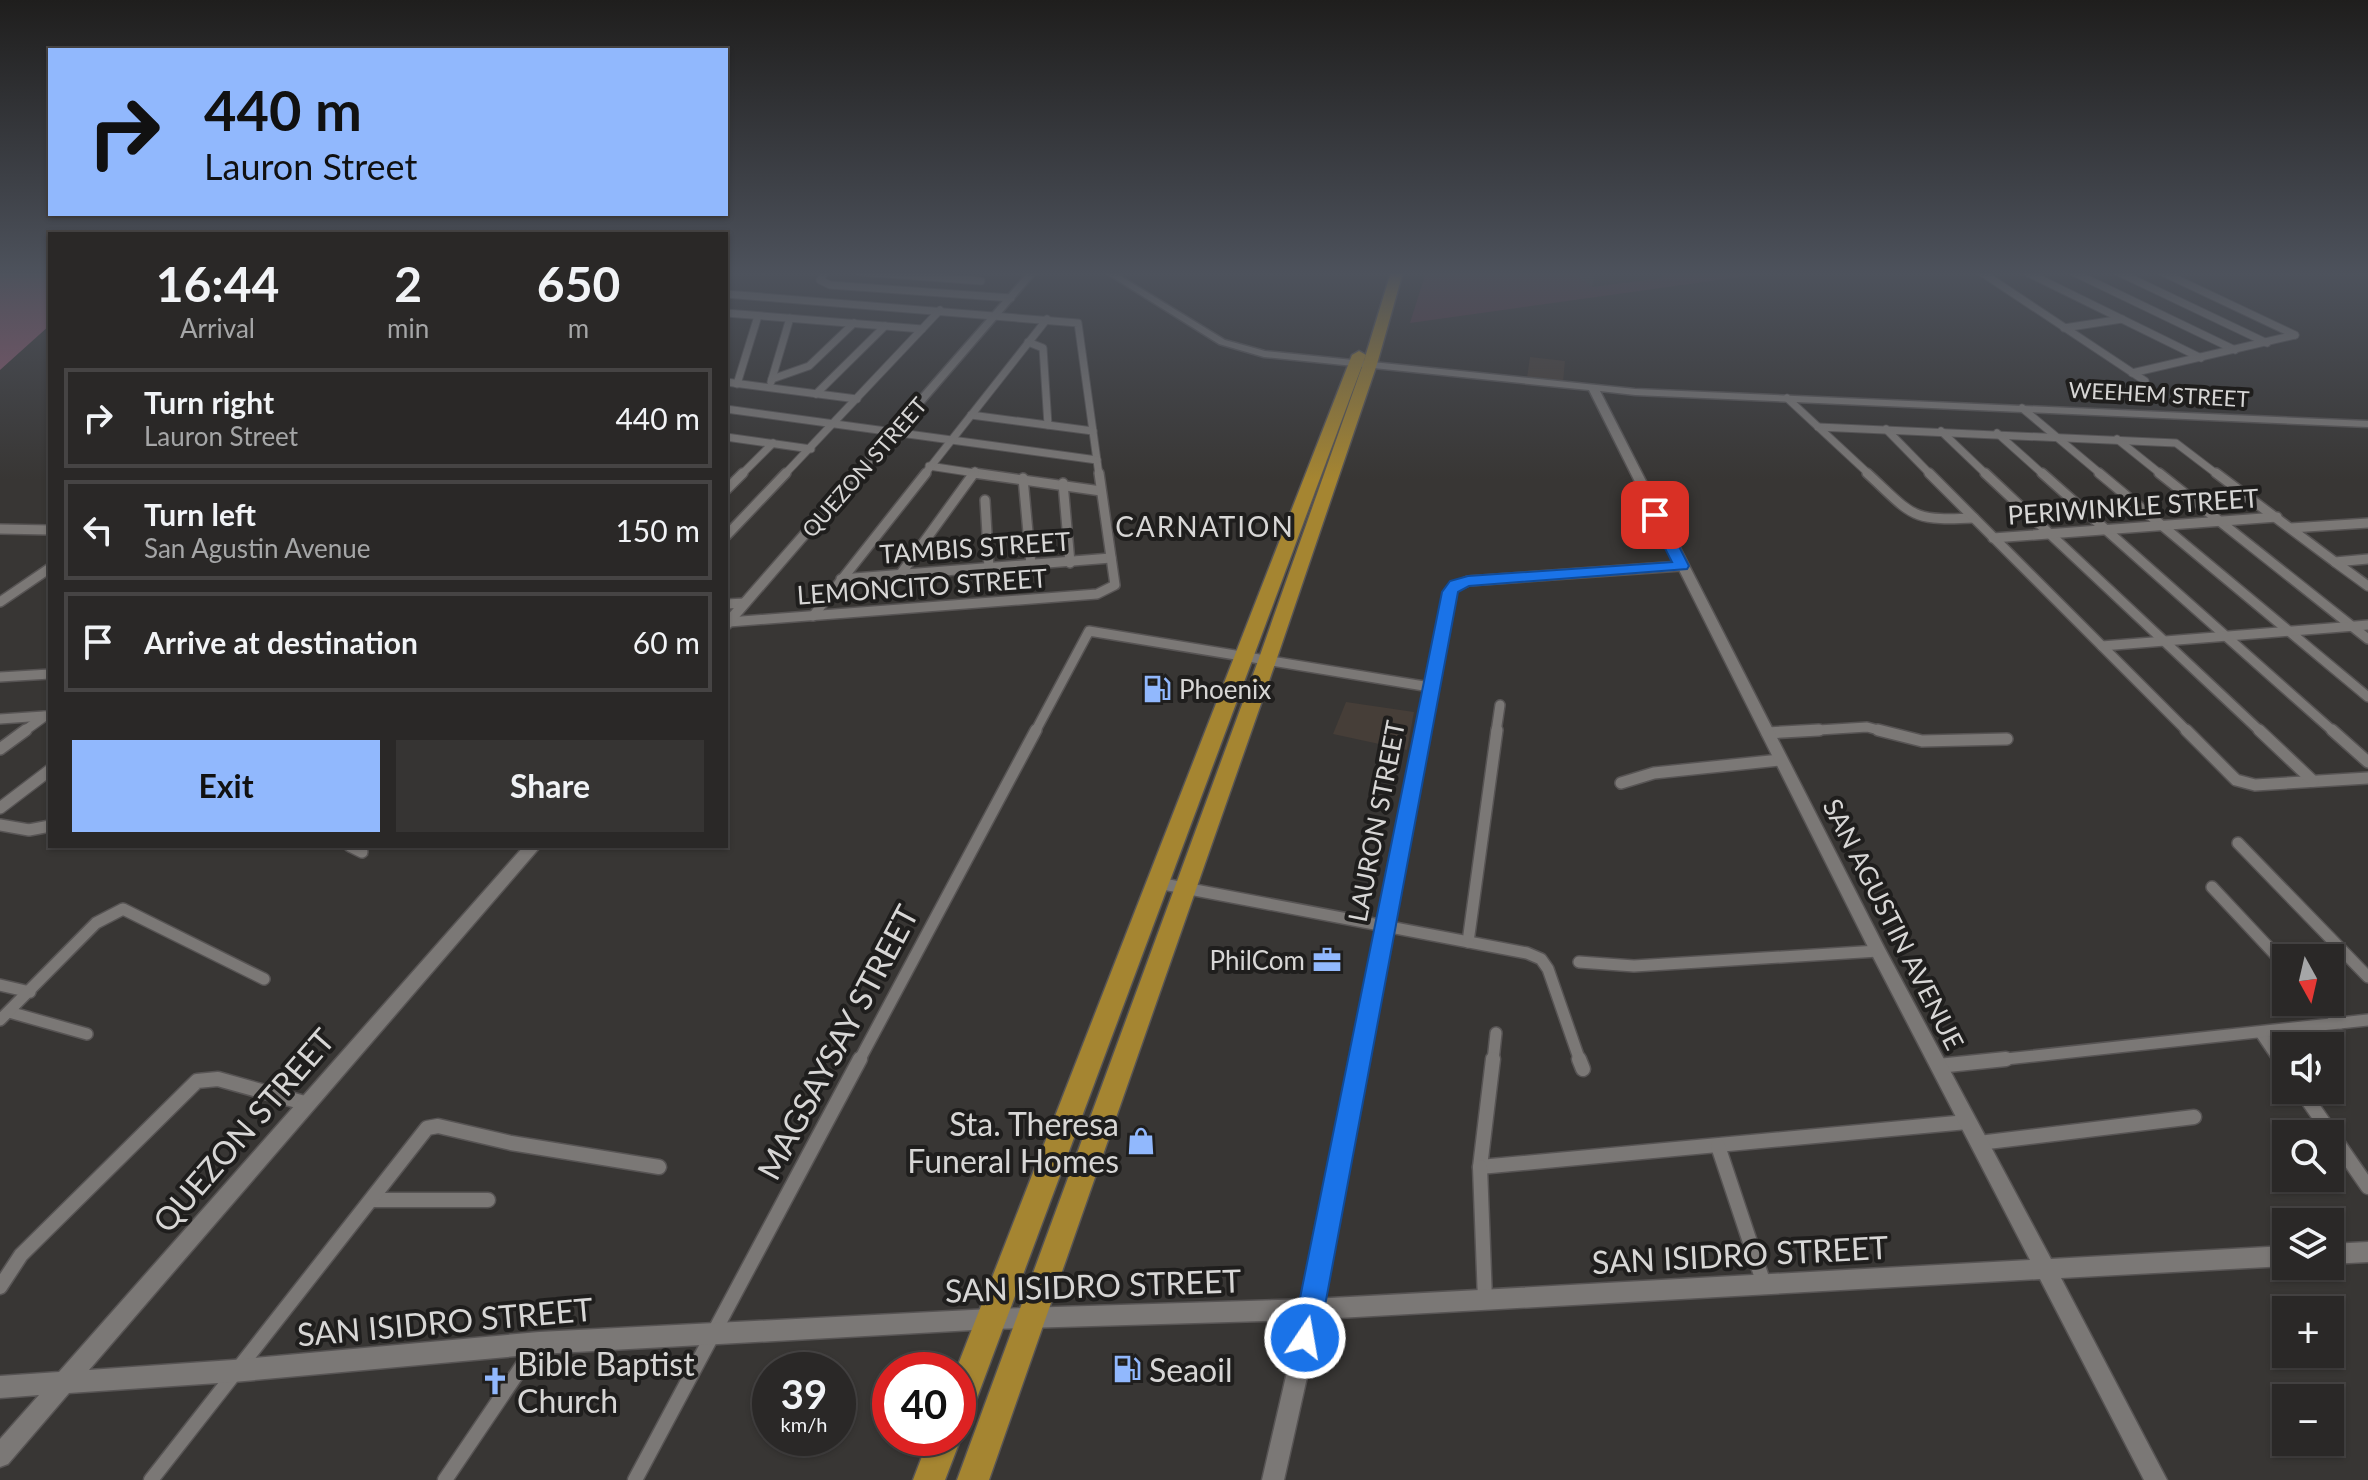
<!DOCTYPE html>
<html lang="en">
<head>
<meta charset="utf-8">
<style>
  body { margin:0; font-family:Lato,sans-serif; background:#363433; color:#f1f3f6; height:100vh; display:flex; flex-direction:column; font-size:30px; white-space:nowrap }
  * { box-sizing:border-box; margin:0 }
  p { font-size:26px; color:#a5a6a7 }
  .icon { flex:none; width:44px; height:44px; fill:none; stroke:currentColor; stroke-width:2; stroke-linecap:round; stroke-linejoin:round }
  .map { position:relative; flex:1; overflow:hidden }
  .panel { position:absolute; left:48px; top:232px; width:680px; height:616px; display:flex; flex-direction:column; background:#2a2827; border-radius:0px; box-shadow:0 2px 6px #0004,0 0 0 2px #464444 }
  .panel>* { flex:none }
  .hud { position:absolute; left:48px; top:48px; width:680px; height:168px; border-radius:0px; box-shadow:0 2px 6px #0004,0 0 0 2px #464444; background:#91b8fd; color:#111; overflow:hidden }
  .needle { width:52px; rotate:172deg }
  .buttons { position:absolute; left:2272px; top:944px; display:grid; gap:16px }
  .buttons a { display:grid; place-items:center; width:72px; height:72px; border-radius:0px; background:#2a2827; box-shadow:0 2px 6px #0004,0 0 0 2px #464444; font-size:40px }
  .speed { position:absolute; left:752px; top:1352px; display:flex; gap:16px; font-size:40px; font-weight:700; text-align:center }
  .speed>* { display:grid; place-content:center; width:104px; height:104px; border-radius:50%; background:#2a2827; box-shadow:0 2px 6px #0004,0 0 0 2px #464444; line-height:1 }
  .speed small { font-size:20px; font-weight:400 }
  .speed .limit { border:12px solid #d22; background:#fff; color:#111 }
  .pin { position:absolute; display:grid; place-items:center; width:68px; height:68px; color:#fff; margin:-34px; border-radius:16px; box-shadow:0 4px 12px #0006 }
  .me { position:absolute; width:88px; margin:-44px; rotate:12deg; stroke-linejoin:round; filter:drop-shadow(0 0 6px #0008) }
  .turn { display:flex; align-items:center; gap:28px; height:168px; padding:0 24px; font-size:36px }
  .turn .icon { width:104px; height:104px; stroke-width:2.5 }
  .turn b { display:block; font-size:56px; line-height:68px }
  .eta { display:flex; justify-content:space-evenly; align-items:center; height:136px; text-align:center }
  .eta b { font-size:48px; font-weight:700; line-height:56px }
  .cta { display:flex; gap:16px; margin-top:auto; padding:16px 24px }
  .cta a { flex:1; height:92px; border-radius:0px; background:#91b8fd; color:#111; font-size:32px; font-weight:700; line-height:92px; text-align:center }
  .cta a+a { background:#363433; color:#f1f3f6 }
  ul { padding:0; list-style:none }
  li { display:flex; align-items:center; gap:24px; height:100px; margin:0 16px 12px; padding:0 8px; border:4px solid #464444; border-radius:0px }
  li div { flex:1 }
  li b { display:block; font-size:30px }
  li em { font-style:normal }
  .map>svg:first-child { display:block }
</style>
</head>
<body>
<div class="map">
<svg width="2368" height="1480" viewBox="0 0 2368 1480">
  <rect width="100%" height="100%" fill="#383634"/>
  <!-- built -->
  <g fill="#463e38">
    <path d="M1530,357L1565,361L1563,382L1527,378Z"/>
    <path d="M1346,702L1414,712L1407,750L1333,734Z"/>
  </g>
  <!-- green -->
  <path fill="#583845" d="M1426,272H1776L1410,323Z"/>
  <!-- forest -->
  <path fill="#8c586d" d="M0,272H50V325L0,370Z"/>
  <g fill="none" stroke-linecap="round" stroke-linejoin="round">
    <defs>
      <g id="street-far3">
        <path d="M825,272L820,280L830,285L1011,298"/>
        <path d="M860,272L981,281"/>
        <path d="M1981,272L2145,381"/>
        <path d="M2026,272L2201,358"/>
        <path d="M2073,272L2235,350"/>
        <path d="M2118,272L2267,343"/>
        <path d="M2162,272L2295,335"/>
        <path d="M726,294L1078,323L1099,475"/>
        <path d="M726,313L922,329"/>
        <path d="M2064,328L2122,319"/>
        <path d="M1028,342L1043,348L1048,425"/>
        <path d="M2132,373L2295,335"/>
        <path d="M772,379L809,366L854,323"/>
        <path d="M726,382L857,399"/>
        <path d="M771,382L790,318"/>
        <path d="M737,384L758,316"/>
        <path d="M816,394L885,326"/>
        <path d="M1787,398L1870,475"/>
        <path d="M2022,408L2102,475"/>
        <path d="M726,409L1097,460"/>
        <path d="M971,415L1093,431"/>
        <path d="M1818,427L2176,443L2218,475"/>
        <path d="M1886,429L1931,475"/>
        <path d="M1941,431L1987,475"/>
        <path d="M1997,433L2044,475"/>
        <path d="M726,437L811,449"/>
        <path d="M2117,439L2162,475"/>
        <path d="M929,466L988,475"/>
        <path d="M741,475L773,443"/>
        <path d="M784,475L940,310"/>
        <path d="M924,475L1047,319"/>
        <path d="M972,475L975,471"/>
      </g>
      <g id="street-far2">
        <path d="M974,473L1101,491"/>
        <path d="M1867,473C1914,516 1909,521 1974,518"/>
        <path d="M1929,473L2188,732"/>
        <path d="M1985,473L2261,732"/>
        <path d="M2042,473L2334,732"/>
        <path d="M2099,473L2368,697"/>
        <path d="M2159,473L2368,639"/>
        <path d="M2216,473L2335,562L2368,559"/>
        <path d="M1023,478L1031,565"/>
        <path d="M1063,483L1070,563"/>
        <path d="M726,490L743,473"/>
        <path d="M985,500L989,568"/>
        <path d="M2291,528L2368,523"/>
        <path d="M0,529L50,530"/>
        <path d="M726,536L786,473"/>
        <path d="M1993,538L2277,517"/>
        <path d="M2335,562L2368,586"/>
        <path d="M900,575L974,473"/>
        <path d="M841,579L1111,558"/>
        <path d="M0,602L50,568"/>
        <path d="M726,604L745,603"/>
        <path d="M813,616L926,473"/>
        <path d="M729,622L1097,594L1115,585L1099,473"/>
        <path d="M2102,646L2368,625"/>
        <path d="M0,677L50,674"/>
        <path d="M0,719L44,716"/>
        <path d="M23,732L45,716"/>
        <path d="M1035,732L1089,631L1430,687"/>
        <path d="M1421,732L1452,588L1468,581L1681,566"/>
        <path d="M1496,732L1500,705"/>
        <path d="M1786,732L1867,727L1886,732"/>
      </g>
      <g id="street-far1">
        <path d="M1878,730L1922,741L2007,739"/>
        <path d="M2186,730L2236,780L2255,785L2368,778"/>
        <path d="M2259,730L2313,781"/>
        <path d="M2332,730L2368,762"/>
        <path d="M1767,733L1819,730"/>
        <path d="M0,749L26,730"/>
        <path d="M1621,783L1654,773L1780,760"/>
        <path d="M0,808L50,770"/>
        <path d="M0,825L29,830L50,826"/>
        <path d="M2238,843L2368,977"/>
        <path d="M350,846L362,852"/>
        <path d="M1158,883L1527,953L1541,959L1548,969L1580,1061"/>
        <path d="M2212,887L2286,966"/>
        <path d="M1468,942L1497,730"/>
        <path d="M1579,962L1634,966L1878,951"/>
        <path d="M0,985L30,992"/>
        <path d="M2320,1002L2340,1023"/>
        <path d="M9,1012L87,1034"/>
        <path d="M0,1020L96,923L123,909L264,979"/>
        <path d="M2261,1033L2280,1061"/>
        <path d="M859,1061L1036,730"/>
        <path d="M1359,1061L1422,730"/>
        <path d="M1493,1061L1496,1033"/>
        <path d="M1987,1061L2368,1020"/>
      </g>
      <g id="street">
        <path d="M1493,1059L1480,1167L1967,1122"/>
        <path d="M1579,1059L1583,1069"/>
        <path d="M2279,1059L2286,1069"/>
        <path d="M1938,1066L2006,1059"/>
        <path d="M2301,1090L2368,1187"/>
        <path d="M1979,1143L2194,1117"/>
        <path d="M1718,1146L1764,1284"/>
        <path d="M1480,1167L1485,1300"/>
        <path d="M372,1200H488"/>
        <path d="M0,1287L21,1255L197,1081L218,1079L308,1104"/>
        <path d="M1312,1309L1359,1059"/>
        <path d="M151,1480L427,1128L438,1126L511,1143L659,1167"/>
        <path d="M445,1480L537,1344"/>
        <path d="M635,1480L860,1059"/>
      </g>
      <g id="secondary">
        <path d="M1028,272H1037L730,628L726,629V617Z"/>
        <path d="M1104,272H1114L1225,340L1265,351L1635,389L2368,421V427L1635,395L1600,391L1885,949L2051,1259L2286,1246V1266L2061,1278L2167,1480H2144L2040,1279L1320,1319L1284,1480H1262L1299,1320L991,1329L539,1354L233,1382L69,1393L8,1464L0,1467V1439L39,1395L0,1398V1376L59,1372L524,846H541L89,1370L233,1360L539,1332L991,1309L1312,1299L2030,1260L1870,951L1589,390L1264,357L1219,344Z"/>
        <path d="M2368,1242V1262L2330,1264V1244Z"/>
      </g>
      <g id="highway">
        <path d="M1391,272H1403L1377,364L1276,661L989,1480H957L1258,661L1363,364Z"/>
        <path d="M1359,351L1366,355L974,1406L969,1417L958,1422L956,1370L1352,355Z"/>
        <path d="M958,1431L961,1438L945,1480H913L929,1438H958Z"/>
      </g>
    </defs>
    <!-- street-far3 casing -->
    <use href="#street-far3" stroke="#575454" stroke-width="9"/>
    <!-- street-far2 casing -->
    <use href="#street-far2" stroke="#575454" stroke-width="12"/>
    <!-- street-far1 casing -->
    <use href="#street-far1" stroke="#575454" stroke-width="14"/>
    <!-- street casing -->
    <use href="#street" stroke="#575454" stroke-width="17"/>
    <!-- secondary casing -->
    <use href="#secondary" stroke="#575454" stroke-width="3"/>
    <!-- highway casing -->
    <use href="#highway" stroke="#575454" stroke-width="3"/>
    <!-- street-far3 -->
    <use href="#street-far3" stroke="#7b7876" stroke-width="7"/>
    <!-- street-far2 -->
    <use href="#street-far2" stroke="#7b7876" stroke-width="9"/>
    <!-- street-far1 -->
    <use href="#street-far1" stroke="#7b7876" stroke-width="11"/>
    <!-- street -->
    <use href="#street" stroke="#7b7876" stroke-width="14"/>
    <!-- secondary -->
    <use href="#secondary" fill="#7b7876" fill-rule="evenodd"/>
    <!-- highway -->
    <use href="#highway" fill="#a58531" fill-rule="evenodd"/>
  </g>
  <!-- wall -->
  <path fill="#4a4747" d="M1573,272H1664L1662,278L1592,287Z"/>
  <!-- shaded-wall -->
  <path fill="#3c3a39" d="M1595,272H1664L1662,278L1592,287Z"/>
  <!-- sky -->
  <linearGradient id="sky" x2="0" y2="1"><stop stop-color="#1f1e1d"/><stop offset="0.57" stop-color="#4d525c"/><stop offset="1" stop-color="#4d525c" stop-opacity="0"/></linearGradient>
  <rect width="2368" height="480" fill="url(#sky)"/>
  <!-- route -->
  <path fill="#1a73e8" stroke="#114b97" stroke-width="2" d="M1650,512L1663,515L1689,566L1687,569L1469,586L1458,592L1319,1338L1315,1347L1305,1351L1296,1347L1292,1338L1442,592L1450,581L1468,576L1672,562L1648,515Z"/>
  <!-- icons -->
  <defs>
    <symbol id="fuel-bare" viewBox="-9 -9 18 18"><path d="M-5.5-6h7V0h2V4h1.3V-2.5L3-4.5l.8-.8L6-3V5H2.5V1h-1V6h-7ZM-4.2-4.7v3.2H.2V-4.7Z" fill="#91b8fd" stroke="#1f1e1d" stroke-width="2.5" paint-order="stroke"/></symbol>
    <symbol id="office-bare" viewBox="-9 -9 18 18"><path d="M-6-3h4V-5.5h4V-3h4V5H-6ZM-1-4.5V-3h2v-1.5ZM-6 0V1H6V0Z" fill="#91b8fd" stroke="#1f1e1d" stroke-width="2.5" paint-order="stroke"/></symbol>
    <symbol id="shop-bare" viewBox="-9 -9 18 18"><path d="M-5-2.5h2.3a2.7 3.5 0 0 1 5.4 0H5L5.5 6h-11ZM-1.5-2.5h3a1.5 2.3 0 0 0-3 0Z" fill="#91b8fd" stroke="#1f1e1d" stroke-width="2.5" paint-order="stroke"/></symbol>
    <symbol id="church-bare" viewBox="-9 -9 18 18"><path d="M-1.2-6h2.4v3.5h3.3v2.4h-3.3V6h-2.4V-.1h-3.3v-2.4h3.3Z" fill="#91b8fd" stroke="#1f1e1d" stroke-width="2.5" paint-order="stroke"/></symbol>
  </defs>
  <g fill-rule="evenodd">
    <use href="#fuel-bare" x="1137" y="669" width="40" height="40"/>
    <use href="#office-bare" x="1307" y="940" width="40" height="40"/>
    <use href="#shop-bare" x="1121" y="1121" width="40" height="40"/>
    <use href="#fuel-bare" x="1107" y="1349" width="40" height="40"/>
    <use href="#church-bare" x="475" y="1361" width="40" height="40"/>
  </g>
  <g text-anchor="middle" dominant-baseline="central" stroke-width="8" stroke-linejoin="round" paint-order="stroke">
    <!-- far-street labels -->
    <g font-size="22" fill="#d7d6d5" stroke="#1f1e1d">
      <text transform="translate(2159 394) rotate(3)">WEEHEM STREET</text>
      <text transform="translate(864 467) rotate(-49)">QUEZON STREET</text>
    </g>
    <!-- street labels -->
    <g font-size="26" fill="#d7d6d5" stroke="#1f1e1d">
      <text transform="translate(2133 506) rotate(-4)">PERIWINKLE STREET</text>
      <text transform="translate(975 547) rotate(-4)">TAMBIS STREET</text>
      <text transform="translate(922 586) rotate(-4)">LEMONCITO STREET</text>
      <text transform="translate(1376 821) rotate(-79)">LAURON STREET</text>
      <text transform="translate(1894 924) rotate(63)">SAN AGUSTIN AVENUE</text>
    </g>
    <!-- poi labels -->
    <g font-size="26" fill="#d7d6d5" stroke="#1f1e1d" text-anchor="start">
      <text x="1179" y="689">Phoenix</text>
      <text x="1305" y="960" text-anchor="end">PhilCom</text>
    </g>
    <!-- neighbourhood labels -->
    <g font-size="28" letter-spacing="2" fill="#d7d6d5" stroke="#1f1e1d">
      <text x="1205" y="526">CARNATION</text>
    </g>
    <!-- near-street labels -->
    <g font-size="32" fill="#d7d6d5" stroke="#1f1e1d">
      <text transform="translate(837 1042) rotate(-62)">MAGSAYSAY STREET</text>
      <text transform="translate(243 1130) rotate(-49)">QUEZON STREET</text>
      <text transform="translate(1740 1254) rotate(-3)">SAN ISIDRO STREET</text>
      <text transform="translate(1093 1285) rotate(-2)">SAN ISIDRO STREET</text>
      <text transform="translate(445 1321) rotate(-5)">SAN ISIDRO STREET</text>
    </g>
    <!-- near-poi labels -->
    <g font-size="32" fill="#d7d6d5" stroke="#1f1e1d" text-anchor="start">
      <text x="1119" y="1123" text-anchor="end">Sta. Theresa<tspan x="1119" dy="37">Funeral Homes</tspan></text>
      <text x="517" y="1363">Bible Baptist<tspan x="517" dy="37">Church</tspan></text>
      <text x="1149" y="1369">Seaoil</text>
    </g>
  </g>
</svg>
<div class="buttons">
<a><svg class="needle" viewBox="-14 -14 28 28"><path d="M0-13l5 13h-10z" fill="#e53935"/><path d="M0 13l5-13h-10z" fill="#a5a6a7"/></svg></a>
<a><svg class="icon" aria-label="sound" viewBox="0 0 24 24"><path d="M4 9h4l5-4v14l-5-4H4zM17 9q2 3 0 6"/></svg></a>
<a><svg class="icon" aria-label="search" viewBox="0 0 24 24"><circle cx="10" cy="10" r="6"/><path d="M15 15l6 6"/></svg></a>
<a><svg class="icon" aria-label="layers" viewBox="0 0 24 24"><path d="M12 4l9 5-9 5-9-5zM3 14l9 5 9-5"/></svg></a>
<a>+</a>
<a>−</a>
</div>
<div class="speed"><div>39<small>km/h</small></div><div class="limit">40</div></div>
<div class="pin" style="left:1655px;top:515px;background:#d93025"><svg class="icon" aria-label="arrive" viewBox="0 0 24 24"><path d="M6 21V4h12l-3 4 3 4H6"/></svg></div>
<svg class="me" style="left:1305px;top:1338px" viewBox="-20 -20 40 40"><circle r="17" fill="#1a73e8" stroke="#fff" stroke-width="3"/><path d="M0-11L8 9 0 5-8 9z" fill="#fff"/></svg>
<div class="hud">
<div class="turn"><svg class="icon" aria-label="right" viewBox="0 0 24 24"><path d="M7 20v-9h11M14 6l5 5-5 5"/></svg><div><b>440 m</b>Lauron Street</div></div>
</div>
<section class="panel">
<div class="eta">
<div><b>16:44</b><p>Arrival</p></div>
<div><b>2</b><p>min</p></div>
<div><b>650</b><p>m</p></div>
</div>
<ul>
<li><svg class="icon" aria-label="right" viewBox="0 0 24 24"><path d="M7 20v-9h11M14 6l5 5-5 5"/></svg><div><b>Turn right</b><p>Lauron Street</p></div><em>440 m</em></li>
<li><svg class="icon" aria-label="left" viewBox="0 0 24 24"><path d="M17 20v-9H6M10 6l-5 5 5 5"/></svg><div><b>Turn left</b><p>San Agustin Avenue</p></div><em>150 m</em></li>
<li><svg class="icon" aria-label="arrive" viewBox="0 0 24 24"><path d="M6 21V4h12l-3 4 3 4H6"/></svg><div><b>Arrive at destination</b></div><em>60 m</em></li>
</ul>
<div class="cta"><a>Exit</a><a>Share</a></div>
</section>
</div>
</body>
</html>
